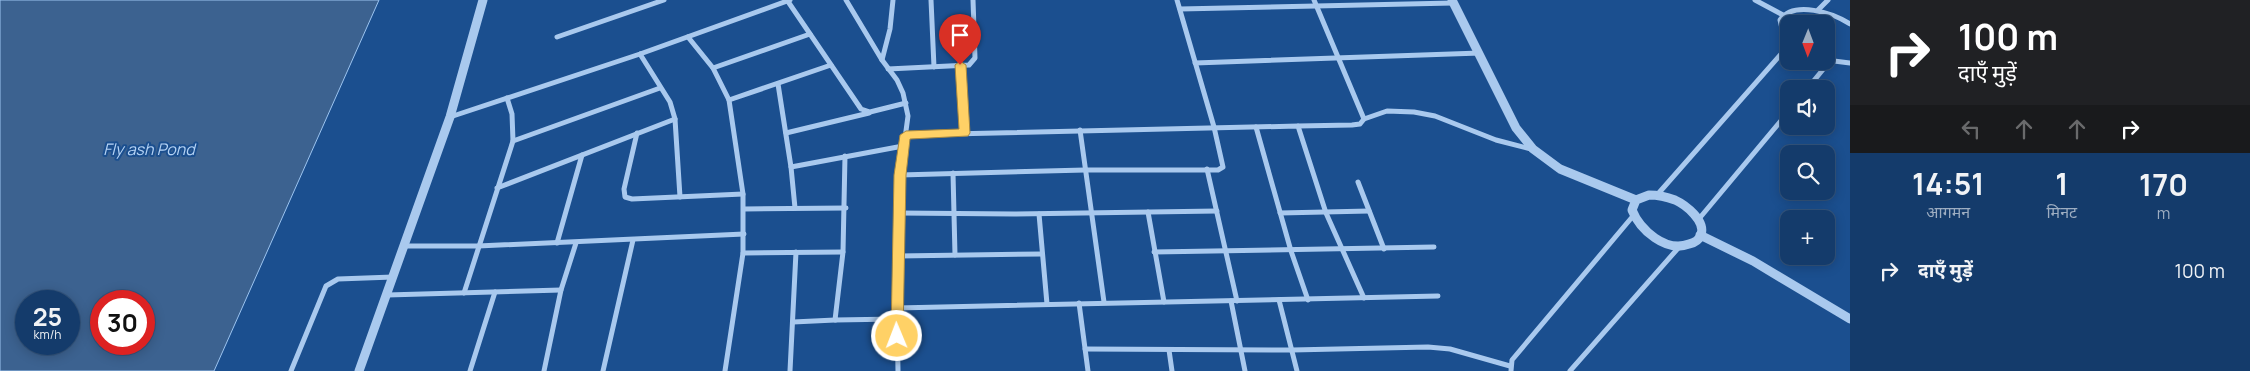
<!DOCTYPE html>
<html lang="hi">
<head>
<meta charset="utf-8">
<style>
  body { margin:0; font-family:Manrope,"Noto Sans Devanagari",sans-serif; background:#1d4271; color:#f1f3f6; height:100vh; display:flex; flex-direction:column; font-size:19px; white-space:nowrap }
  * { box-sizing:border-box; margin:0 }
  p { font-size:16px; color:#9dadc1 }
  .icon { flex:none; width:28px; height:28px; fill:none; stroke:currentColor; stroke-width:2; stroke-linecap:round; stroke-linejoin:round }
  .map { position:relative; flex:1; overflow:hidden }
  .sheet { display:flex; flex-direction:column; background:#143b6b; width:400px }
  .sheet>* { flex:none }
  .hud { background:#202124; color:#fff; overflow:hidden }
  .needle { width:32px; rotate:181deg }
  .fabs { position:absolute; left:1780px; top:15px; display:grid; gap:10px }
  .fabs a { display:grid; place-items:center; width:55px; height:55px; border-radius:10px; background:#143b6b; box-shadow:0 2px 12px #0003,0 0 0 1px #33557e; font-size:25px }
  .speed { position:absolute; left:15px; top:290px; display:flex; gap:10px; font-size:25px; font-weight:700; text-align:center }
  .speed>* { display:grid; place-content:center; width:65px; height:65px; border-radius:50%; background:#143b6b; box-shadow:0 2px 12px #0003,0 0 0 1px #33557e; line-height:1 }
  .speed small { font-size:12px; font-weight:400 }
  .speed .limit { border:8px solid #d22; background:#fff; color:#111 }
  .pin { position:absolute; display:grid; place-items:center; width:42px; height:42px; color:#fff; margin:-51px -21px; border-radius:50% 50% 50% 0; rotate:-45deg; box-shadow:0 0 5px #0007 }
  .pin .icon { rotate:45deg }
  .me { position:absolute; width:55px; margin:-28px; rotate:359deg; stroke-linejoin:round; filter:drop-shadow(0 0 4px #0008) }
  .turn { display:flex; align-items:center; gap:18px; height:105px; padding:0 25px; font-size:22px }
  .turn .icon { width:65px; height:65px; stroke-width:2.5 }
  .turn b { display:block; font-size:35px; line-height:42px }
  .lanes { display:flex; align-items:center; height:48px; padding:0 25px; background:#0003; justify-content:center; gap:25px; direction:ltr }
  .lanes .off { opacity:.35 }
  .eta { display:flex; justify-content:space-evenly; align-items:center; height:85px; text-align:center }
  .eta b { font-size:30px; font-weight:700; line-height:35px }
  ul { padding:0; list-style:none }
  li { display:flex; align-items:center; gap:15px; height:65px; padding:0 25px }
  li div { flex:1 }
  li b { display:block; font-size:19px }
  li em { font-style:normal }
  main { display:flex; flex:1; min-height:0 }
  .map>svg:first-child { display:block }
</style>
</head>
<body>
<main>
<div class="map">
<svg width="1850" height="371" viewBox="0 0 1850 371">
  <rect width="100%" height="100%" fill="#1b4f8f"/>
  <!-- water -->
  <path fill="#3c6290" stroke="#9cc4f0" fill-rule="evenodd" d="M0,0H379L214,371H0ZM26,301H69V344H26ZM101,301H144V344H101Z"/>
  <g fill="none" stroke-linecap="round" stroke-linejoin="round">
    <!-- minor -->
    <g stroke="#a9c9ee" stroke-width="5">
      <path d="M787,0L861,109L870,112L906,103"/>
      <path d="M846,0L882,60L897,80L903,93L908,116L900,175L897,308L898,371"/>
      <path d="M931,0L934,67"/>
      <path d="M1755,0L1783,15"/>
      <path d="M1180,9L1453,3"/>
      <path d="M1818,10L1828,0"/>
      <path d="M557,37L664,0"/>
      <path d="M688,37L713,68L729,100L743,194V253L725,371"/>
      <path d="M1789,40L1783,33L1780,20C1794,0 1833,13 1850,24"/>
      <path d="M640,54L670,102L675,119L680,197"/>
      <path d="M882,60L890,29L893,0"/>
      <path d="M1826,60L1850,63"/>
      <path d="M1195,63L1480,53"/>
      <path d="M960,65L964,133"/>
      <path d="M713,68L810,34"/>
      <path d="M888,69L969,65L975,58L973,0"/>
      <path d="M778,84L791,167L795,208"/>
      <path d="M1807,89L1830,61"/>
      <path d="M729,100L831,65"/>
      <path d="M450,117L640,54L790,0"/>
      <path d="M1364,119L1387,111L1414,112L1435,116L1496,140L1531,149"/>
      <path d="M1298,126L1352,125L1360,124L1364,119L1314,0"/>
      <path d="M1256,127L1291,251L1308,300"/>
      <path d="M1080,130L1104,302"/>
      <path d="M637,133L624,189L625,197L632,199L743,194"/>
      <path d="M786,133L869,113"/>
      <path d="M906,135L1298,126L1326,213L1364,298"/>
      <path d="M513,141L660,88"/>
      <path d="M845,156L843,252L835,320L897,319"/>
      <path d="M791,167L903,146"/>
      <path d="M1207,169L1237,301"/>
      <path d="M953,173L955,255"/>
      <path d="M900,175L1085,170H1218L1223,167L1214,127L1177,0"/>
      <path d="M1358,182L1384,249"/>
      <path d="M497,188L675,119"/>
      <path d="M1657,195L1789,45"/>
      <path d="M744,209L846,208"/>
      <path d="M1148,212L1164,302"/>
      <path d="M899,213L1014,214L1217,211"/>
      <path d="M1280,213L1369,211"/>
      <path d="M1039,214L1047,304"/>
      <path d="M1698,220L1789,111"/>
      <path d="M557,243L582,155"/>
      <path d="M404,246H478L744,234"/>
      <path d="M1154,252L1434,247"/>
      <path d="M743,253L843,252"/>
      <path d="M898,256L1042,254"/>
      <path d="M464,293L513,141L512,114L507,98"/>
      <path d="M387,295L561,290"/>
      <path d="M1279,300L1297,371"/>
      <path d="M1231,301L1245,371"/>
      <path d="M1079,303L1088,371"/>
      <path d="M897,308L1438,296"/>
      <path d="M793,322L835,320"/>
      <path d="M1085,349L1292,350L1428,347L1450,349L1510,366"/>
      <path d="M1169,350L1172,371"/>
      <path d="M291,371L326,286L338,279L393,277"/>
      <path d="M470,371L495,292"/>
      <path d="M544,371L561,290L576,243"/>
      <path d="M603,371L633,240"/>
      <path d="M790,371L796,252"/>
      <path d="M1511,371L1512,360L1633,216"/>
      <path d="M1570,371L1680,246"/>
    </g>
    <!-- tertiary -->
    <g stroke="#a9c9ee" stroke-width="9">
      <path d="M1452,0L1516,128L1533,149L1560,169L1636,200"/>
      <path d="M1649,195C1658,195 1667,197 1675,200C1686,205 1706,221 1701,235C1699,240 1694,243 1689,244C1666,253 1640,230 1632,210L1636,200Z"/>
      <path d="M1700,235L1753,261L1850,319"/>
      <path d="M359,371L450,117L483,0"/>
    </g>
  </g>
  <!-- route -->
  <path fill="#ffd166" stroke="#a68842" d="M960,61L966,65L970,133L968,136L910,139L906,175L903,336L901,340L897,342L893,340L891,336L894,175L900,135L906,131L959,129L955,65Z"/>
  <g text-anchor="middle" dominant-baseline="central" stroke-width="4" stroke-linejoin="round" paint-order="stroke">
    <!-- water labels -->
    <g font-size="16" font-style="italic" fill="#b5d3f5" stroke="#1b4f8f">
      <text x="149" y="149">Fly ash Pond</text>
    </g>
  </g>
</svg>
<div class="fabs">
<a><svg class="needle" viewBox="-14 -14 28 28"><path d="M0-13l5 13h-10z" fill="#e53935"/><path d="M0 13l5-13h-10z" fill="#9dadc1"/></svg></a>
<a><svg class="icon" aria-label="sound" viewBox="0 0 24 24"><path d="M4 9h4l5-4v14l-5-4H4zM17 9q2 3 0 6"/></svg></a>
<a><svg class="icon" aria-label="search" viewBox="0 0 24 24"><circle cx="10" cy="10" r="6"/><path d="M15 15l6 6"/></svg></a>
<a>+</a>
</div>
<div class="speed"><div>25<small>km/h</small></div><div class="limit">30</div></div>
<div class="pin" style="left:960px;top:65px;background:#d93025"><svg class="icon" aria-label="arrive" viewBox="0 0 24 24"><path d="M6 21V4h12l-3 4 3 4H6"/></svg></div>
<svg class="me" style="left:897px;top:336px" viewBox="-20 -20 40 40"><circle r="17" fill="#ffd166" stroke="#fff" stroke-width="3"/><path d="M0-11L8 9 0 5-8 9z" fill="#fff"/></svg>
</div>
<section class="sheet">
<div class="hud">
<div class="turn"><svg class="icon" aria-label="right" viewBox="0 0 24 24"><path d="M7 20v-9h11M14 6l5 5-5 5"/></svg><div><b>100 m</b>दाएँ मुड़ें</div></div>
<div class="lanes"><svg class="icon off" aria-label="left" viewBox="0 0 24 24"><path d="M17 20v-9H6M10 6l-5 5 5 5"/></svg><svg class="icon off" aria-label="ahead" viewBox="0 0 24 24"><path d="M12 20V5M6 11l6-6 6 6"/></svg><svg class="icon off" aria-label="ahead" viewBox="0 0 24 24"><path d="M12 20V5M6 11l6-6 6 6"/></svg><svg class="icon" aria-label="right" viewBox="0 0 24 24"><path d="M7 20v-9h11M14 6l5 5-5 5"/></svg></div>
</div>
<div class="eta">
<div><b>14:51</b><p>आगमन</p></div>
<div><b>1</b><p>मिनट</p></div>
<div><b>170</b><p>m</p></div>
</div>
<ul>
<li><svg class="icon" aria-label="right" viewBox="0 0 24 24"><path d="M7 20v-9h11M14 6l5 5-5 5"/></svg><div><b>दाएँ मुड़ें</b></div><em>100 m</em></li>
</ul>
</section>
</main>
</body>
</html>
